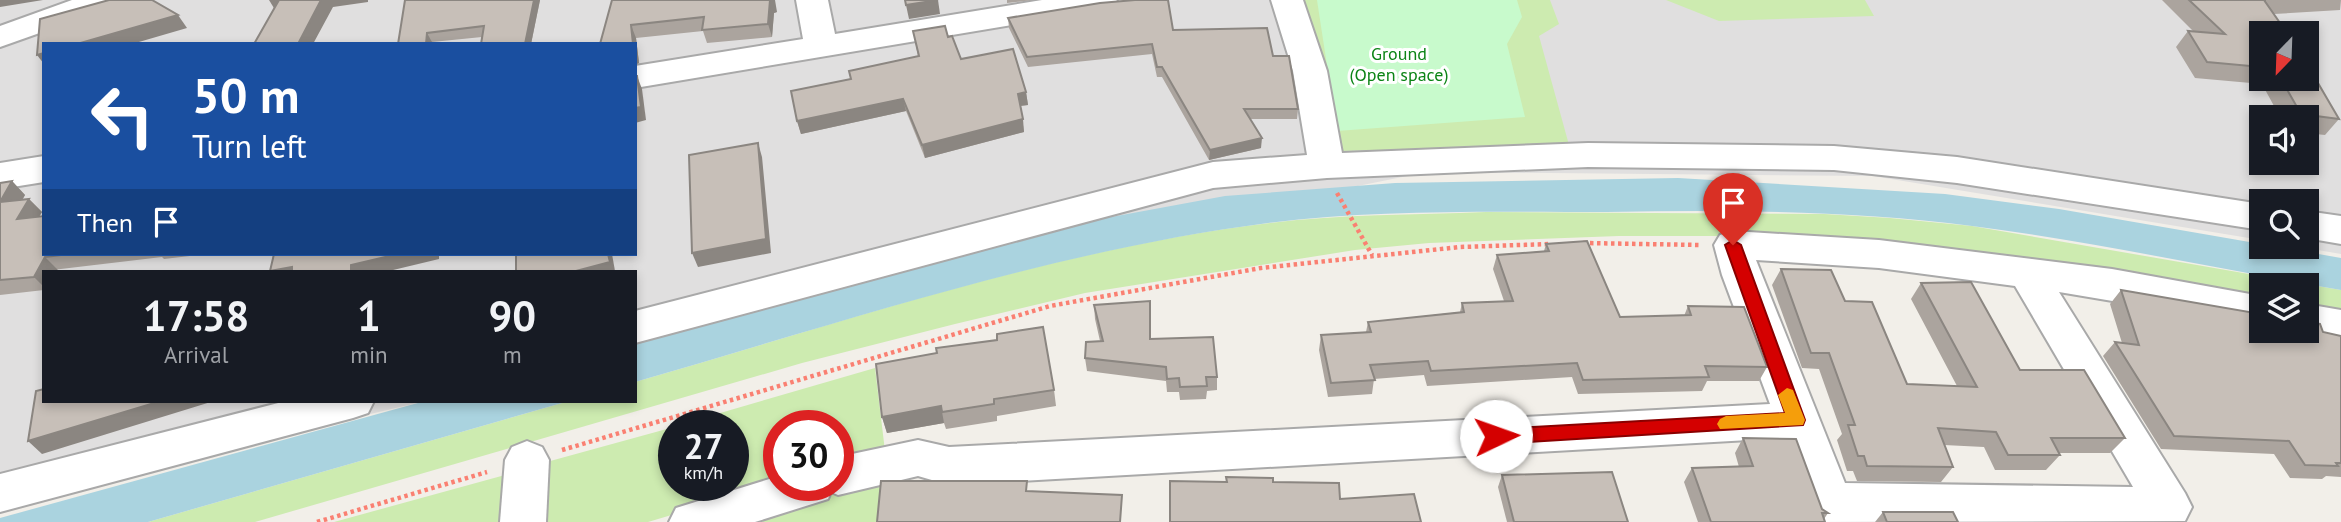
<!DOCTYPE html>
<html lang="en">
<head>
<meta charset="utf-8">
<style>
  body { margin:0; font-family:"PT Sans",sans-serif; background:#242831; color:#f1f3f6; height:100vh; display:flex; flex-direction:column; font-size:26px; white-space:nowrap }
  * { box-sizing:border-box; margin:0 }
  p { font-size:23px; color:#9ea1a6 }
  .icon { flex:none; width:38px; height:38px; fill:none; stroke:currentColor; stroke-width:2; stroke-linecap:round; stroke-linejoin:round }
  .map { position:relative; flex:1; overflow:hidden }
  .details { position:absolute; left:42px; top:270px; width:595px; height:133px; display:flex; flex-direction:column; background:#171b24; border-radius:0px; box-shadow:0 4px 10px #0003 }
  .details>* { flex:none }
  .hud { position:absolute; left:42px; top:42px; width:595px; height:214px; border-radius:0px; box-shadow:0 4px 10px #0003; background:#1a4fa0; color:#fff; overflow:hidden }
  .needle { width:46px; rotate:203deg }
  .fabs { position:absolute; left:2249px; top:21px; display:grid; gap:14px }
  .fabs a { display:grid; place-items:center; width:70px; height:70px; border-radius:0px; background:#171b24; box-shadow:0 4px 10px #0003; font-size:35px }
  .speed { position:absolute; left:658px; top:410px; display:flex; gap:14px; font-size:35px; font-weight:700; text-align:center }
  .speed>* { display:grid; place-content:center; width:91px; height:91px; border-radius:50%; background:#171b24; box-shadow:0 4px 10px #0003; line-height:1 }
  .speed small { font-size:18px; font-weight:400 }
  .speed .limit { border:10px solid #d22; background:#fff; color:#111 }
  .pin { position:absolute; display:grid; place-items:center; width:60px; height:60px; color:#fff; margin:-72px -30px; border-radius:50% 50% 50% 0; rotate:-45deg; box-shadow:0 0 7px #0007 }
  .pin .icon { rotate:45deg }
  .me { position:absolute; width:77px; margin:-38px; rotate:87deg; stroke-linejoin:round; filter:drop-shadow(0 0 5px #0008) }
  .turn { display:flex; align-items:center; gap:24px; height:147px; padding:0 35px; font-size:32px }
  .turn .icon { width:91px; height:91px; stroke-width:2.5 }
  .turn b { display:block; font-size:49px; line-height:60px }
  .then { display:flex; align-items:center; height:66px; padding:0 35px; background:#0003; gap:14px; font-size:26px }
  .eta { display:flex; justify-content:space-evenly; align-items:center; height:119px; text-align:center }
  .eta b { font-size:42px; font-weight:600; line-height:49px }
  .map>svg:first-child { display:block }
</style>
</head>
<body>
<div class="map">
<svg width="2341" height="522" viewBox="0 0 2341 522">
  <rect width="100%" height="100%" fill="#f2efe9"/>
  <!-- residential -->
  <path fill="#e0dfdf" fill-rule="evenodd" d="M0,0H2341V254L2300,247H2306V201H2261V240L1873,176L1427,172L1141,230L635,351V271H44V401H425L0,502ZM2261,33H2306V79H2261ZM44,44H635V254H44ZM2261,117H2306V163H2261Z"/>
  <!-- grass -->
  <g fill="#cdebb0">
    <path d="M1302,0H1550L1559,24L1539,36L1569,145L1342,151L1323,63Z"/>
    <path d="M1666,0H1865L1874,16L1719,21Z"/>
    <path d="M1486,212L1824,214L1890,218L1972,226L2341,290V317L2307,311L2306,285H2261V303L1741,236H1619L1429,243L1355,250L1085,293L955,324L802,363L255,522H148L569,401H635V382C844,322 1054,249 1270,223C1341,214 1415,215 1486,212Z"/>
    <path d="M875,368L885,451L838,465V425H779V483L648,522H540L543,463L674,427V485H733V425H679Z"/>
    <path d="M882,472L877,522H723Z"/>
    <path d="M505,475L502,522H334Z"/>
  </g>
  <!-- park -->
  <path fill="#c8facc" d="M1317,0H1517L1522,17L1507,44L1525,117L1337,131Z"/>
  <!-- water -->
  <g fill="#aad3df">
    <path d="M1678,178L1945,194L2059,209L2261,244V247H2279L2341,258V290C2218,269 2096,242 1972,226C1852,210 1728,210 1607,212C1497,212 1377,209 1268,223C1052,251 844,322 635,382V342L918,264L1095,220L1225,196L1395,183Z"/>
    <path d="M425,401H569L148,522H0V518Z"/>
  </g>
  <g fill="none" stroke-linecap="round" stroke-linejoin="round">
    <defs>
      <g id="minor">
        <path d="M72,0H118L113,7L0,47V26Z"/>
        <path d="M796,0H828L835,34L1042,0H1117L1112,7L1101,10L635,88V66L803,39Z"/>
        <path d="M1271,0H1303L1327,71L1342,153L1588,143L1834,146L1957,157L2261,204V230L1957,183L1834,170L1588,167L1327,178L1213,188L635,343V311L1213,162L1307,155L1293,71Z"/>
        <path d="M44,156V182L0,189V163Z"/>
        <path d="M2306,211L2341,216V244L2306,238Z"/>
        <path d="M1733,231L1879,240L2112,269L2261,296V326L2059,292L2185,493L2192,507L2185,521L1815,522L1784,438L949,485L918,476L838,495L831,492L828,499L755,522H669L676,508L779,476V485H838V457L918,440L949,447L1770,404L1722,275L1714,245L1720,235ZM1756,260L1879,268L2015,286L2133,487L1845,483Z"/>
        <path d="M2306,304L2341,310V342L2294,331H2306Z"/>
        <path d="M286,401H374L368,413L353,418L0,512V474Z"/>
        <path d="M527,441L542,447L549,460L546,522H500L505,460L512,447Z"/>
      </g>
    </defs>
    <!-- minor casing -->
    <use href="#minor" stroke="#a9a9a9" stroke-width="4"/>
    <!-- path -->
    <g stroke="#fa8072" stroke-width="4.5" stroke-dasharray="3.5 3.5" stroke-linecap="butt">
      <path d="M1337,193L1372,255"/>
      <path d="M1583,243L1701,245"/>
      <path d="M562,450L1050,306L1261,268L1460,247L1550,244"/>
      <path d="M317,522L487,472"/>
    </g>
    <!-- minor -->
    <use href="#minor" fill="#fff" fill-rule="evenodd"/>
  </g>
  <!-- wall -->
  <g fill="#aba49e">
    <path d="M405,0H540L531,44H481L482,37L432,42V44H398Z"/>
    <path d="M612,0L777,12L774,13L772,37L707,43L703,31L636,38L639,63Z"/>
    <path d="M1007,0H1033L1007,3Z"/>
    <path d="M2162,0H2341L2340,10L2274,14L2261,33V79H2306V61L2314,72L2312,74L2339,119L2325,135L2306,133V117H2280L2262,84L2195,78L2176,47L2188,31L2194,32Z"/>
    <path d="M1008,18L1173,30L1273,56L1298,109L1297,119H1250L1261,148L1209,160L1162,77H1157L1152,54L1028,67L1009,28Z"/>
    <path d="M913,31L948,37L961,59L1026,92L1028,105L1020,106L1024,132L925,158L906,111L801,134L797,121L851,79L918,56Z"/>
    <path d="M12,181L25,195L22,200L29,199L42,212L39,217L44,254H207L164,259L162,257L44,271V290L0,295V183Z"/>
    <path d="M1546,244L1620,317L1684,316L1688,306L1767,367L1759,381H1707L1702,391L1578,394L1572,377L1427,386L1424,375L1374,379L1372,394L1328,397L1319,350L1321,335L1366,332L1368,322L1460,312L1462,303L1504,301L1493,269L1497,255L1544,251Z"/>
    <path d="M1781,269L1845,301L1907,384L1957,386L1911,299L1921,283L2020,370L2125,438L2110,453H2059L2060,455L2046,470H1995L1984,447L1944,445L1953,467L1941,482L1857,481L1853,471H1847L1837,440L1842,434L1819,369L1802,368L1772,285Z"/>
    <path d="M2121,290L2341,336V477L2326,476L2322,479L2290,478L2274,454L2161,449L2103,356L2115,342L2122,343L2110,304Z"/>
    <path d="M1094,305L1150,339L1217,377V390L1207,391L1206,399L1180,400L1179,392H1167L1166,381L1087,371L1085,358L1100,341L1095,319Z"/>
    <path d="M1054,390L1056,406L997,416V421L946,429L944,423L887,433L882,417Z"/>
    <path d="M1743,438L1822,509L1828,513L1824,519L1825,522H1698L1684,482L1692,468L1739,467L1735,453Z"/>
    <path d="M1502,475L1628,522H1507L1498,487Z"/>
    <path d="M1883,512L1958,522H1875Z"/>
  </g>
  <!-- shaded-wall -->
  <g fill="#8b8681">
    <path d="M0,0H43L0,7Z"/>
    <path d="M269,0H280L277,13Z"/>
    <path d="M321,0H368V2L333,7L313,44H298Z"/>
    <path d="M534,0H540L531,44H525Z"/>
    <path d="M770,0H775L777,12L774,13L772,37L768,24Z"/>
    <path d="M938,0L940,14L909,19L906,5Z"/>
    <path d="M178,15L187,28L132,44H77Z"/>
    <path d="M631,25L636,38L639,63L635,65V44H633Z"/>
    <path d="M427,33L432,42V44H426Z"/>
    <path d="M44,53V64L37,55Z"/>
    <path d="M637,76L642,89L646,120L635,123Z"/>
    <path d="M1026,92L1028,105L1019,106L1018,94Z"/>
    <path d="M903,99L906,111L801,134L797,121Z"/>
    <path d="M1023,119L1024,132L925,158L922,145Z"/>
    <path d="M1262,138L1261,148L1209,160L1210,150Z"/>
    <path d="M758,143L762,157L771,253L698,267L692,253Z"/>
    <path d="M12,181L25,195L13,216L0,202Z"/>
    <path d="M29,199L42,212L29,233L17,219Z"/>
    <path d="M398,254H446L439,255V259L389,271H351V265Z"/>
    <path d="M608,254H612L615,271H576Z"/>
    <path d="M45,257L58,270L57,271H44V287L34,277Z"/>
    <path d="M292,267L295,271H270Z"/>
    <path d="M161,401H214L42,454L28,441Z"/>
    <path d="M941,406L944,423L887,433L882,417Z"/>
  </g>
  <!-- building -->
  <g fill="#c7bfb8" stroke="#8b8681" stroke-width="2">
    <path d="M109,0H152L178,15L77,44H44V53L37,55L40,19Z"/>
    <path d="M279,0H321L298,44H254Z"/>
    <path d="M405,0H534L525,44H481L484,26L427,33L426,44H398Z"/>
    <path d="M612,0H770L768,24L702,30L704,17L631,25L633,44H600Z"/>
    <path d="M905,0H938L906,5Z"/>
    <path d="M1135,0H1168L1173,30L1267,28L1273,56H1289L1298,109H1244L1262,138L1210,150L1162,67H1157L1152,44L1027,57L1008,18L1100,3Z"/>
    <path d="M2189,0H2266H2264L2287,33H2261V67L2207,62L2188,31L2225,34Z"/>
    <path d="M945,26L948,37L952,36L961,59L1013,49L1026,92L1018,94L1023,119L922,145L903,99L797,121L791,91L851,79L849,71L919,56L913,31Z"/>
    <path d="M2306,61L2314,72L2311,71L2339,119L2301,114L2281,79H2306Z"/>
    <path d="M635,76H637L641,107L635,108Z"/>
    <path d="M758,143L766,239L692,253L689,155Z"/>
    <path d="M12,181L0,202L29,199L17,219L44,216V254H69L45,257L34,277L0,280V183Z"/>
    <path d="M1587,241L1620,317L1691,315L1688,306L1744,307L1767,367L1705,366L1709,377L1583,380L1577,363L1431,371L1428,361L1370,365L1375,380L1331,383L1321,335L1371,332L1368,322L1464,312L1462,303L1513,301L1497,255L1549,251L1546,244Z"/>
    <path d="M274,254H398L351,265V271H292V267L270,271Z"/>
    <path d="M516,254H608L610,262L576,271H516Z"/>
    <path d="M1781,269L1831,270L1845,301L1872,302L1907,384L1977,387L1921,283L1971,282L2020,370H2084L2125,438H2051L2060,455H2008L1996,432L1938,428L1953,467L1867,466L1864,456H1858L1848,425H1855L1829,353H1811Z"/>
    <path d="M2121,290L2261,314V331H2306V322L2320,324L2323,332L2341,336V463H2336L2338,466L2305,465L2289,441L2174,436L2115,342L2139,345Z"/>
    <path d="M1150,301V339L1213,337L1217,377H1206L1207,386L1180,387L1179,378L1167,379L1166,367L1085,358L1086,342L1103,341L1094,305Z"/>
    <path d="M1043,327L1054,390L994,399V404L942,412L941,406L882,417L876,364L937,353L936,348L997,340V334Z"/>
    <path d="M44,389V401H161L28,441L36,391Z"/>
    <path d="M1743,438L1796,439L1822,509L1828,513H1822L1825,522H1711L1692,468L1753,466Z"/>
    <path d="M1612,472L1628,522H1514L1502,475Z"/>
    <path d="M1226,477L1273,478V482L1339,483L1340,499L1414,494L1421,522H1170V481L1227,482Z"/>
    <path d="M881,481H1027L1026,491L1122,495L1120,522H877Z"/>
    <path d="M1883,512H1953L1958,522H1887Z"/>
  </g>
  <!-- route -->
  <path fill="#d40000" stroke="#8a0000" stroke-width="2" d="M1733,240L1741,245L1805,420L1803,425L1496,444L1489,442L1487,436L1489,431L1496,429L1785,413L1725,245Z"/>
  <!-- slow -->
  <path fill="#f59e0b" d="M1787,388L1793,390L1805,420L1803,425L1720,429L1717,424L1720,419L1726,416L1785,413L1778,395Z"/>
  <g text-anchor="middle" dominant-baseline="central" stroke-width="6" stroke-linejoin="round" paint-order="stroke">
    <!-- park labels -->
    <g font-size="18" fill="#0c8416" stroke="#fff">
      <text x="1399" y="53">Ground<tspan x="1399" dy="21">(Open space)</tspan></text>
    </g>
  </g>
</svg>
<div class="fabs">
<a><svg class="needle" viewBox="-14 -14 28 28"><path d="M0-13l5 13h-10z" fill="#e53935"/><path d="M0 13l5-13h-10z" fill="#9ea1a6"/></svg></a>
<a><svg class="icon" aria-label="sound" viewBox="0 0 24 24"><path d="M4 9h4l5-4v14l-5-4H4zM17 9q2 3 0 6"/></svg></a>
<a><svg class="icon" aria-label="search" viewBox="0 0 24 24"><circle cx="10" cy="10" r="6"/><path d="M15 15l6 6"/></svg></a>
<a><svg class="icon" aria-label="layers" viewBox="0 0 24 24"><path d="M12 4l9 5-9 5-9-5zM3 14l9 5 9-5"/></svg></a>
</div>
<div class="speed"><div>27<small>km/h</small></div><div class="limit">30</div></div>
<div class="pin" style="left:1733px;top:245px;background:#d93025"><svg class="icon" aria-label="arrive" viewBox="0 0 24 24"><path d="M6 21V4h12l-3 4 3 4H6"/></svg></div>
<svg class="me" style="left:1496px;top:436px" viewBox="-20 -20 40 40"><circle r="19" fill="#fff"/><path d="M0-13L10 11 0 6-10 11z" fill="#d40000"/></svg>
<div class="hud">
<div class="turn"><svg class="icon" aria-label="left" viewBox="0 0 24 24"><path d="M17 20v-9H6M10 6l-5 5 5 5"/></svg><div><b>50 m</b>Turn left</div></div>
<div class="then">Then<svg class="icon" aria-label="arrive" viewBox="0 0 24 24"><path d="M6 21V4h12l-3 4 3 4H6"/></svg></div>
</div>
<section class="details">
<div class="eta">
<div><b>17:58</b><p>Arrival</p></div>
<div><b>1</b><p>min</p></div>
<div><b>90</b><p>m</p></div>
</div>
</section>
</div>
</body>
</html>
